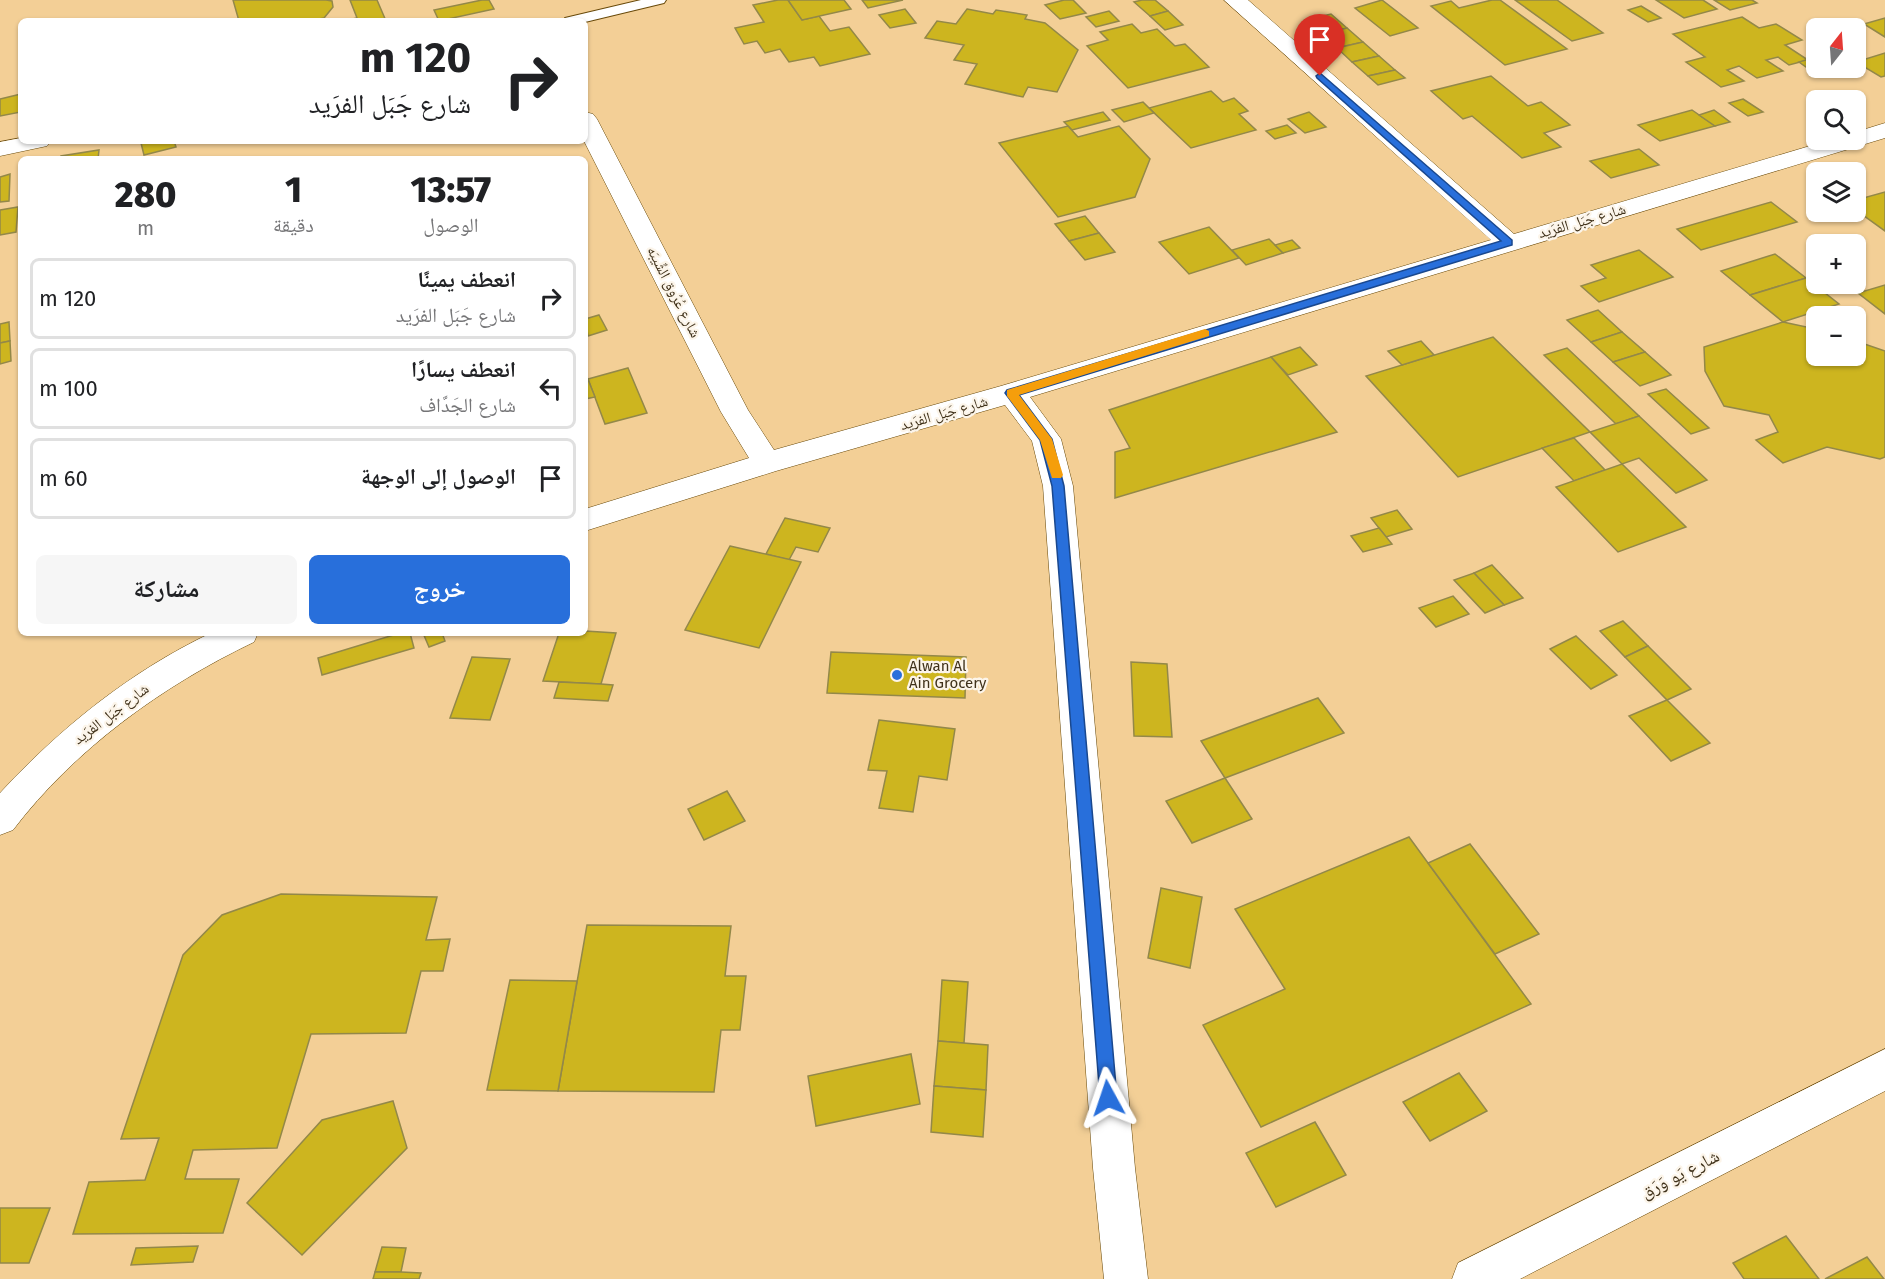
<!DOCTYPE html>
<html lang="ar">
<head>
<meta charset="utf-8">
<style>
  body { margin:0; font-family:"Fira Sans","Noto Naskh Arabic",sans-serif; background:#f6f6f6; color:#202124; direction:rtl; height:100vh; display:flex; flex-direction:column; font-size:22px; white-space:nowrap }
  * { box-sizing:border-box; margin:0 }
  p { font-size:20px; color:#757577 }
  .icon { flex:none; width:33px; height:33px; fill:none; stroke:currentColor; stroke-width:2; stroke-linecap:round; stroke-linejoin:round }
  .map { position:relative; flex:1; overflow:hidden; direction:ltr }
  .details { position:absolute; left:18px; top:156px; width:570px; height:480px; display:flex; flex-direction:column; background:#fff; border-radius:9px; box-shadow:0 2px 4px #0004; direction:rtl }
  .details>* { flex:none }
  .top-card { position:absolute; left:18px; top:18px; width:570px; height:126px; border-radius:9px; box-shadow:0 2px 4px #0004; direction:rtl; background:#fff; color:#202124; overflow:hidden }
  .needle { width:39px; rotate:17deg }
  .fabs { position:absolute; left:1806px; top:18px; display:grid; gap:12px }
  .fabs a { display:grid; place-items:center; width:60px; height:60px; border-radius:9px; background:#fff; box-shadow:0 2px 4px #0004; font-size:30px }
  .pin { position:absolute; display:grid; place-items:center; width:51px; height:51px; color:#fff; margin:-62px -26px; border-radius:50% 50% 50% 0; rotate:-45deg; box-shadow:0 0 6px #0007 }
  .pin .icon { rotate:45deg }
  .me { position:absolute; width:66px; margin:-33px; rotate:355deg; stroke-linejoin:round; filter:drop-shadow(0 0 4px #0008) }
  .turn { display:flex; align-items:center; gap:21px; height:126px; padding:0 18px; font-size:27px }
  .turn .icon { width:78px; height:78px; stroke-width:2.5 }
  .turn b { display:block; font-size:42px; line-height:51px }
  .eta { display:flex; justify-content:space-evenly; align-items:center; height:102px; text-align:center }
  .eta b { font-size:36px; font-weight:800; line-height:42px }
  .primary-button { display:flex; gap:12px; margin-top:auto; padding:12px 18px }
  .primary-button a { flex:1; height:69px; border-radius:9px; background:#286fdb; color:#fff; font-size:24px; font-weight:800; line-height:69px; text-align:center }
  .primary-button a+a { background:#f6f6f6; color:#202124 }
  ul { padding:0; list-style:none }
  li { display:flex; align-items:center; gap:18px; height:81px; margin:0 12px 9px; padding:0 6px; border:3px solid #e0e0e0; border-radius:9px }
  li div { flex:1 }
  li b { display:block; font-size:22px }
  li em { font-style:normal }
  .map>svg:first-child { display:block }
</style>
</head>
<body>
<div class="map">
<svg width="1885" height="1279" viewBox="0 0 1885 1279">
  <rect width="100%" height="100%" fill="#f3cf96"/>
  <!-- building -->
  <g fill="#cdb51f" stroke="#938849" stroke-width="1.5">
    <path d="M233,0H326L332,1L333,7L324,18L309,21H239Z"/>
    <path d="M350,0H377L386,21H343L357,18Z"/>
    <path d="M482,0H489L494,9L439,21L434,10Z"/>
    <path d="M778,0H788L802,20L819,16L830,31L849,27L870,54L820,66L814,57L789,62L780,49L765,53L757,41L744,44L735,28L764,22L753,5Z"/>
    <path d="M788,0H844L851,9L802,20Z"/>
    <path d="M862,0H903L868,8Z"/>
    <path d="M1064,0H1073L1086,13L1060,19L1045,5Z"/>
    <path d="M1142,0H1155L1168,11L1150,16L1134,2Z"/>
    <path d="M1382,0L1418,28L1390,36L1355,8Z"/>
    <path d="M1492,0H1500L1567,49L1505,65L1431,6L1451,1L1459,8Z"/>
    <path d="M1515,0H1557L1603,33L1572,41Z"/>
    <path d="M1656,0H1703L1717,9L1684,18Z"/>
    <path d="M1714,0H1752L1757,3L1730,10Z"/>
    <path d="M1641,6L1661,18L1648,22L1628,10Z"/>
    <path d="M905,9L916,23L890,28L879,15Z"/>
    <path d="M967,9L993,14L996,10L1027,15L1025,19L1045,23L1078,50L1057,92L1028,87L1023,97L965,84L977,64L954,60L964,45L925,38L937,21L956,24Z"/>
    <path d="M1109,11L1119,21L1096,27L1086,17Z"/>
    <path d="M1168,11L1183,25L1165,30L1150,16Z"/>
    <path d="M1331,14L1347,28L1321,34L1305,20Z"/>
    <path d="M1742,17L1759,28L1776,24L1802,40L1785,45L1808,60L1789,65L1778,57L1766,60L1783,71L1757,78L1739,66L1727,70L1744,81L1721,87L1686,62L1705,57L1673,34Z"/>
    <path d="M1885,18V37L1864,24Z"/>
    <path d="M1132,24L1141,33L1157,29L1175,46L1185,44L1209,67L1128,88L1087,46L1108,40L1100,32Z"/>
    <path d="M1347,28L1363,42L1337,48L1321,34Z"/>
    <path d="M1363,42L1379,56L1352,62L1337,48Z"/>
    <path d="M1885,53V76L1881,77L1856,62Z"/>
    <path d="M1379,56L1395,70L1368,76L1352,62Z"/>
    <path d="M1816,57V68H1828L1813,72L1799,62Z"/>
    <path d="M1395,70L1405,78L1378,85L1368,76Z"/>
    <path d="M1491,76L1528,106L1541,102L1570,125L1544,133L1561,147L1522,158L1472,116L1463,119L1431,91Z"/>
    <path d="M1211,91L1223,102L1234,98L1248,111L1239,114L1256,130L1191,148L1149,108Z"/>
    <path d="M21,94V112L0,116V99Z"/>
    <path d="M1743,99L1763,112L1748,116L1729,103Z"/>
    <path d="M1143,102L1154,113L1124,122L1112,110Z"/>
    <path d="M1692,110L1715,126L1660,141L1638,125Z"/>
    <path d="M1714,110L1730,122L1715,126L1699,115Z"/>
    <path d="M1103,112L1110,120L1072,130L1064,122Z"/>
    <path d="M1309,112L1326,127L1305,133L1288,119Z"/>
    <path d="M1287,125L1296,133L1275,139L1266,131Z"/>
    <path d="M1068,126L1078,137L1119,126L1150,159L1135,197L1058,217L999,143Z"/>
    <path d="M150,141H174L176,147L144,155L141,143Z"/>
    <path d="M1639,149L1659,165L1611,178L1590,161Z"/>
    <path d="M99,150L98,159H61V156Z"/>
    <path d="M10,174L9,201L0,202V177Z"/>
    <path d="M1885,192V231L1856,210V200Z"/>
    <path d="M1771,202L1797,222L1701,250L1677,229Z"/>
    <path d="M18,207L16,232L0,235V210Z"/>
    <path d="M1085,216L1099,233L1069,241L1055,224Z"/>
    <path d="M1209,227L1239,258L1189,274L1159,242Z"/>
    <path d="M1099,233L1115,252L1085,260L1069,241Z"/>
    <path d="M1269,239L1283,253L1246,265L1232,250Z"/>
    <path d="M1292,240L1300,248L1283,253L1275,245Z"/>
    <path d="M1639,250L1673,277L1599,302L1581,286L1606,278L1591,265Z"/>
    <path d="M1775,254L1806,278L1750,295L1721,271Z"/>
    <path d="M1806,278L1839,304L1783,322L1750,295Z"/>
    <path d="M1885,285V314L1858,293Z"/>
    <path d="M1598,310L1622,332L1591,342L1567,320Z"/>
    <path d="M599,315L607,330L588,336L585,319Z"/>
    <path d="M9,322L10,341L0,343V324Z"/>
    <path d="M1783,322L1816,329V356H1856V341L1885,351V457L1880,459L1827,447L1783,463L1756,440L1778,432L1769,415L1724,406L1705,371L1704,347Z"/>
    <path d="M1622,332L1645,352L1613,362L1591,342Z"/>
    <path d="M1493,337L1590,432L1458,477L1366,376Z"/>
    <path d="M10,341L11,361L0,364V343Z"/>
    <path d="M1421,341L1434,355L1402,365L1388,351Z"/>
    <path d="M1300,347L1317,365L1288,375L1271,357Z"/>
    <path d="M1567,348L1639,416L1616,424L1544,355Z"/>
    <path d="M1645,352L1671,375L1640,386L1613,362Z"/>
    <path d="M1271,357L1337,432L1115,498V452L1130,448L1109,410Z"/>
    <path d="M628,368L647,413L605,424L588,379Z"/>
    <path d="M585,372L595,397L585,399Z"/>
    <path d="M1666,389L1709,428L1691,434L1648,394Z"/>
    <path d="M1639,416L1707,480L1676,493L1639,458L1622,464L1590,432Z"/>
    <path d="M1574,438L1605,470L1574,481L1542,448Z"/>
    <path d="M1622,464L1686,527L1618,552L1556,487Z"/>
    <path d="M1397,510L1412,529L1386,537L1371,518Z"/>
    <path d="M785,518L830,528L818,552L796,547L789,560L766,554Z"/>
    <path d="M1379,528L1392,544L1363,552L1351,536Z"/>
    <path d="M730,546L801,562L759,648L685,630Z"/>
    <path d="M1492,565L1523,598L1504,605L1474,573Z"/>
    <path d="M1474,573L1504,605L1485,613L1454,580Z"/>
    <path d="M1453,596L1469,614L1436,627L1419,608Z"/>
    <path d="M1623,621L1648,646L1625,657L1600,631Z"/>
    <path d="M585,631L616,633L601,684L543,681L559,633H585Z"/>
    <path d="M400,633H410L414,648L322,675L318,658Z"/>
    <path d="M423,633H442L445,641L429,647Z"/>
    <path d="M1576,636L1617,675L1591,689L1550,649Z"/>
    <path d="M1648,646L1691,689L1667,700L1625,657Z"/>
    <path d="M831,652L966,657L965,698L827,693Z"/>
    <path d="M472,657L510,659L490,720L450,718Z"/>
    <path d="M1131,662L1167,664L1172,737L1134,736Z"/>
    <path d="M559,682L601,684L613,685L608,701L554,698Z"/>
    <path d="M1318,698L1344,733L1225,778L1201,741Z"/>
    <path d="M1667,700L1710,743L1671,761L1629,716Z"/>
    <path d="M879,720L955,729L947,780L919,776L913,812L879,808L887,771L868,770Z"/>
    <path d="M1225,778L1252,819L1192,843L1166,801Z"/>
    <path d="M727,791L745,821L704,840L688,809Z"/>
    <path d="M1409,837L1531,1004L1261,1127L1203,1025L1285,989L1235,909Z"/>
    <path d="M1470,844L1539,934L1495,954L1428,863Z"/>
    <path d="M1161,888L1202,897L1190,968L1148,958Z"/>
    <path d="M281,894L437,897L426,940L450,939L443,971H421L406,1033L311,1034L277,1148L193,1150L185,1179H239L223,1233L73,1234L89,1182L145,1180L159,1138L121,1139L183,955L222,915Z"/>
    <path d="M587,925L731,926L725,976H746L740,1030H721L714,1092L558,1091Z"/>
    <path d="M510,980L577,981L558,1091L487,1090Z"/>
    <path d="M942,980L968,982L964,1043L938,1041Z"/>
    <path d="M938,1041L988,1045L986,1090L934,1086Z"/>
    <path d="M911,1054L920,1104L816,1126L808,1076Z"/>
    <path d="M1459,1073L1487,1111L1430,1141L1403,1102Z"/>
    <path d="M934,1086L986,1090L983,1137L931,1132Z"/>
    <path d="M393,1101L407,1148L302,1255L247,1203L322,1120Z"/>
    <path d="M1315,1122L1346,1175L1276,1207L1246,1153Z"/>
    <path d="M0,1208H50L29,1263H0Z"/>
    <path d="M1786,1236L1819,1279H1744L1733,1263Z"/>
    <path d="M198,1246L193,1262L131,1265L136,1248Z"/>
    <path d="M382,1247L406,1248L401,1272H375Z"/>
    <path d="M1867,1257L1884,1279H1825Z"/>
    <path d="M375,1272H401L421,1273L419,1279H373Z"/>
  </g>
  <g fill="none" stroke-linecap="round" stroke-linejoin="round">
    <defs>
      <path id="service" d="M641,0H666L664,3L585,22L563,21L565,18Z"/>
      <g id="minor">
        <path d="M1224,0H1248L1514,234L1830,140H1856V132L1885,123V138L1030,397L1061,439L1073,486L1135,1168L1148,1279H1104L1093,1168L1043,486L1032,441L1005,405L776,471L585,531V509L749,458L721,412L584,141L585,112L593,114L597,119L748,410L774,450L1001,386L1491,240Z"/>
        <path d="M21,138V141H51L47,146L0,156V142Z"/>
        <path d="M211,633H258L254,642C162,686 75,749 13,830L0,835V793C60,728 131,671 211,633Z"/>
        <path d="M1885,1049V1091L1520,1279H1452L1458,1263Z"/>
      </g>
    </defs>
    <!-- service casing -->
    <use href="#service" stroke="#684909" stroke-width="2"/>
    <!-- minor casing -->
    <use href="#minor" stroke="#684909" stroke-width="1"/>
    <!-- service -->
    <use href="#service" fill="#fff" fill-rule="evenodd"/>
    <!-- minor -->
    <use href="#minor" fill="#fff" fill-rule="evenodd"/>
  </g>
  <!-- route -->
  <path fill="#286fdb" stroke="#1a488e" stroke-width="1.5" d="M1320,73L1512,240V245L1019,395L1052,439L1064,486L1117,1098L1114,1104L1108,1106L1102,1104L1100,1098L1052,486L1040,440L1005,393L1007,390L1501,241L1317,78L1316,76Z"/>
  <!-- slow -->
  <path fill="#f59e0b" d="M1205,329L1209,331V336L1019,395L1052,439L1063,475L1061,478H1052L1040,440L1007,396V390Z"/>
  <!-- markers -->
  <circle fill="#286fdb" stroke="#fcf5ea" stroke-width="2" cx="897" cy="675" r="6"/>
  <g text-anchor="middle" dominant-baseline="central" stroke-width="4.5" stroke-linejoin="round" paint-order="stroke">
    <!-- street labels -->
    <g font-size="15" fill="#40321b" stroke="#fcf5ea">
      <text transform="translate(1582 221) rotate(-16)">شارع جَبَل الفرَيد</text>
      <text transform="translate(674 292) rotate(63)">شارع عُرُوق الشِّيبَه</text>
      <text transform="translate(944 413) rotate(-16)">شارع جَبَل الفرَيد</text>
      <text transform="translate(111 714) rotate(-37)">شارع جَبَل الفرَيد</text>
    </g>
    <!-- poi labels -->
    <g font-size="15" fill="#40321b" stroke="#fcf5ea" text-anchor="start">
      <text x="909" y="666">Alwan Al<tspan x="909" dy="17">Ain Grocery</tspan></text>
    </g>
    <!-- near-street labels -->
    <g font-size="18" fill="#40321b" stroke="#fcf5ea">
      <text transform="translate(1680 1174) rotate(-27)">شارع يَو وَرَق</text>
    </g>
  </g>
</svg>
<div class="fabs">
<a><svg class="needle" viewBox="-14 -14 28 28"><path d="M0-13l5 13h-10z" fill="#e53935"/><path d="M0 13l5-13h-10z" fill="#757577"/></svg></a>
<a><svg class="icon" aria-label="search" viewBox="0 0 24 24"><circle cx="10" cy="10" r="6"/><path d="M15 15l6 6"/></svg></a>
<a><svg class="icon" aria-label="layers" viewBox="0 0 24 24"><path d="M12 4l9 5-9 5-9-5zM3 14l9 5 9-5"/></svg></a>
<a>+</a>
<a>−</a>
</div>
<div class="pin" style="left:1320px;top:76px;background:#d93025"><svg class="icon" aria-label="arrive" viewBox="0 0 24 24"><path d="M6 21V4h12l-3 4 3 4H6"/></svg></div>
<svg class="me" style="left:1108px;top:1098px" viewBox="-20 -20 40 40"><path d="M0-17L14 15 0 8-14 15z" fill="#286fdb" stroke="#fff" stroke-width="4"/></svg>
<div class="top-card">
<div class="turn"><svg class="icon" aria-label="right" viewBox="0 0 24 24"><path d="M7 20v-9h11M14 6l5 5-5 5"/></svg><div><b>120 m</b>شارع جَبَل الفرَيد</div></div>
</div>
<section class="details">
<div class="eta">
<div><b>13:57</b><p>الوصول</p></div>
<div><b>1</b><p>دقيقة</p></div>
<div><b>280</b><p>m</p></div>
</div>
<ul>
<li><svg class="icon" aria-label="right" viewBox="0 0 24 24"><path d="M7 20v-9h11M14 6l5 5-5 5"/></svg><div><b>انعطف يمينًا</b><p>شارع جَبَل الفرَيد</p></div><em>120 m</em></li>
<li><svg class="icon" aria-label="left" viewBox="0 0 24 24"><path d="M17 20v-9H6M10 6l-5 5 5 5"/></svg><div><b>انعطف يسارًا</b><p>شارع الجَدَّاف</p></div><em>100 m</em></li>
<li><svg class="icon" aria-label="arrive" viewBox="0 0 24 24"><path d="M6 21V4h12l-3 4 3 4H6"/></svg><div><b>الوصول إلى الوجهة</b></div><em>60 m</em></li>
</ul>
<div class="primary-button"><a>خروج</a><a>مشاركة</a></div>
</section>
</div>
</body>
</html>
